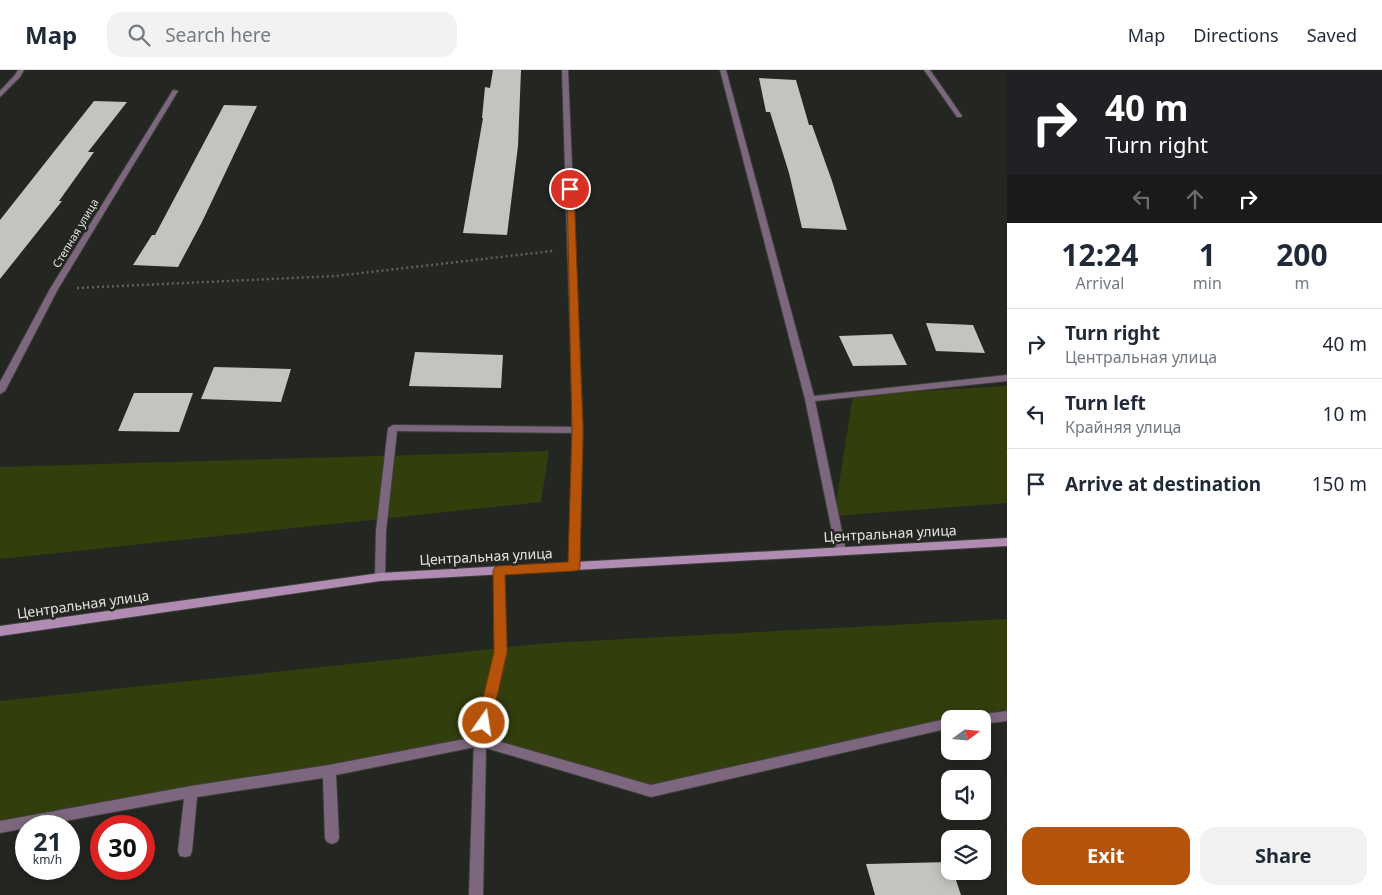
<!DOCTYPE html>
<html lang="en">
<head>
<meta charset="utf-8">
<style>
  body { margin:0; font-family:"Noto Sans",sans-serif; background:#f2f2f3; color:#1f2937; height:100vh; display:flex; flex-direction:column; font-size:19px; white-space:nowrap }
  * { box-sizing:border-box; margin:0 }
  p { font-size:16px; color:#747a83 }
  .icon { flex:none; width:28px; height:28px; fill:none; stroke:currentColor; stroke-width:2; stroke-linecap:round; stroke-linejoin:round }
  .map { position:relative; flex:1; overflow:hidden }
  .side { display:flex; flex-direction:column; background:#fff; width:375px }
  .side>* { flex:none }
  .banner { background:#202124; color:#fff; overflow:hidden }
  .needle { width:32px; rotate:74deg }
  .controls { position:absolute; left:941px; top:640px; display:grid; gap:10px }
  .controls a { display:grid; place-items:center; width:50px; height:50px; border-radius:10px; background:#fff; box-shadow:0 2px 12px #0003; font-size:25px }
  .speed { position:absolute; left:15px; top:745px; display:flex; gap:10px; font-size:25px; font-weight:700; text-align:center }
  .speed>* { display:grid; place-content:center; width:65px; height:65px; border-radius:50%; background:#fff; box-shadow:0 2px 12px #0003; line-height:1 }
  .speed small { font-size:12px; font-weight:400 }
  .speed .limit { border:8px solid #d22; background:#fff; color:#111 }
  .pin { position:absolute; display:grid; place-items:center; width:42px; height:42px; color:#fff; margin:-21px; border:2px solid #fff; border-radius:50%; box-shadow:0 1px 5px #0007 }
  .me { position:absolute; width:55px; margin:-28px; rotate:13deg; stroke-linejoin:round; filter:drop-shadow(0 0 4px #0008) }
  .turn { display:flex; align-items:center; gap:18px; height:105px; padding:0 15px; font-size:22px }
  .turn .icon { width:65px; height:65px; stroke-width:2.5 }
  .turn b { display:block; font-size:35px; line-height:42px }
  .lanes { display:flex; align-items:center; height:48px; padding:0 15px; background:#0003; justify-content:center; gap:25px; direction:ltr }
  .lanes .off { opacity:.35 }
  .eta { display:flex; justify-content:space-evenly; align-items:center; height:85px; text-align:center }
  .eta b { font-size:30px; font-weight:700; line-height:35px }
  .cta { display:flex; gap:10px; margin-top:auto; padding:10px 15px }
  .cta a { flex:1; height:58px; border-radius:15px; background:#b45309; color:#fff; font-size:20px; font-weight:700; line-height:58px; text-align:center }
  .cta a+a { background:#f2f2f3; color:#1f2937 }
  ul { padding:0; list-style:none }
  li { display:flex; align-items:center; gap:15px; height:70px; padding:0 15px; border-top:1px solid #e0e1e3 }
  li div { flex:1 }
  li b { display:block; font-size:19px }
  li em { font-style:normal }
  header { display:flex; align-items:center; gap:30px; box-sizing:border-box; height:70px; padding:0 25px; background:#fff; border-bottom:1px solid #e0e1e3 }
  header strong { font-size:24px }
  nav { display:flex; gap:28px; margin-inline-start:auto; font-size:18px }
  .search { width:350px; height:45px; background:#f2f2f3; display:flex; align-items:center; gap:12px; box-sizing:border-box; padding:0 18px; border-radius:15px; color:#747a83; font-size:19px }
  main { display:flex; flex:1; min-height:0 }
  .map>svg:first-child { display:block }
</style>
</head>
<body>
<header>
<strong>Map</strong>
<div class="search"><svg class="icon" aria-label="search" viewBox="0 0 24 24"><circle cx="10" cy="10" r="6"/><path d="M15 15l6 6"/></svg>Search here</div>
<nav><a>Map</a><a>Directions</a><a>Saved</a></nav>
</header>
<main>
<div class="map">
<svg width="1007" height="825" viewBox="0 0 1007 825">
  <rect width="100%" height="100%" fill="#242621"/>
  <!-- green -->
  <g fill="#333e0d">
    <path d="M1007,316V433L834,446L853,325Z"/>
    <path d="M549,381L541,432L0,489V397Z"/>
    <path d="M1007,549V645L978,649H950L651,721L480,671L0,757V631L549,573Z"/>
  </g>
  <!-- building -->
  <g fill="#c2c4be">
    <path d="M493,0H521L518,76L507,165L463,163L483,48H482L485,17L490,18Z"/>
    <path d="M759,8L796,10L809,55H812L832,111L847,160L802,158L789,103L770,42H766Z"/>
    <path d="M94,31L127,32L88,82H94L59,131H62L0,209V150Z"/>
    <path d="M224,35L257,36L202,152L178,197L133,195L152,165H155Z"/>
    <path d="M926,253L973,255L985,283L936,281Z"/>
    <path d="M892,264L907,295L853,296L839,266Z"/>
    <path d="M415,282L503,285L501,318L409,316Z"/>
    <path d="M214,297L291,299L281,332L201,329Z"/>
    <path d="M134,323H193L179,362L118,361Z"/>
    <path d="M950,792V801H953L961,825H875L866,794Z"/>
  </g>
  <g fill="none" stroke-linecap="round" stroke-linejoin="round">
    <defs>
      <g id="service">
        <path d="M18,0H24L20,7L0,27V21L15,5Z"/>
        <path d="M924,0H930L962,46L961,47H957Z"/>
        <path d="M173,20L178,21L58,219L5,321L0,324V312L50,219Z"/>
        <path d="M393,355L578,357L583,360L578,363L397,361L386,461L385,507L384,510H376L375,507L376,461L388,358Z"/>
        <path d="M480,666L484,667L486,671L484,675L480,676L336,705L339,768L337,772L332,774L327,772L325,768L323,708L197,727L192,781L190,786L185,787L180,786L178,781L184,729L38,756H26V758L0,763V751L191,716L329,695Z"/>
      </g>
      <g id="minor">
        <path d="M562,0H568L583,360L579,496L578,499H570L569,496L573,360Z"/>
        <path d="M720,0H726L814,326L1007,305V311L815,331L846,481L845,484H837L836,481L805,329Z"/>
        <path d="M499,497L503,498L504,501L507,582L487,668L651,715L950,648L953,649H950V658L651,727L486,678L483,825H469L474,671L495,582L494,501L495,498Z"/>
        <path d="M1007,641V651L982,654V649H974L976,645Z"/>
      </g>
      <path id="secondary" d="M1007,468V476L380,511L0,566V556L380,503Z"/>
    </defs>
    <!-- service casing -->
    <use href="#service" stroke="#3f403c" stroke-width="2"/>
    <!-- minor casing -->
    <use href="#minor" stroke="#3f403c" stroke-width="2"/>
    <!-- secondary casing -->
    <use href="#secondary" stroke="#3f403c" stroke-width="2"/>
    <!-- path -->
    <path stroke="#5f605c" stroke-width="2.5" stroke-dasharray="2 3" stroke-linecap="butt" d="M77,218L336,206L552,181"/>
    <!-- service -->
    <use href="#service" fill="#7d677e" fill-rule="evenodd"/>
    <!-- minor -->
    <use href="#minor" fill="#7d677e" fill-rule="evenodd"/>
    <!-- secondary -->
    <use href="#secondary" fill="#b08cb2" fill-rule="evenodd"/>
  </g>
  <!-- route -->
  <path fill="#b45309" stroke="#753606" d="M567,117L574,119L583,360L580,496L579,500L574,501L505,505L507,582L491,653L489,657L484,659L479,657L477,653L494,582L493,501L495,497L499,496L568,492L572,360Z"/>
  <g text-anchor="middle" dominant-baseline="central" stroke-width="5" stroke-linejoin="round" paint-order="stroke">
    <!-- far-street labels -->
    <g font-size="11" fill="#e2e3e0" stroke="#242621">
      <text transform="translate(75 163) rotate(-59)">Степная улица</text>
    </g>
    <!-- street labels -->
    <g font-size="14" fill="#e2e3e0" stroke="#242621">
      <text transform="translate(890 463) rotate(-3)">Центральная улица</text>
      <text transform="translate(486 486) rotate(-3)">Центральная улица</text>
      <text transform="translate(83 534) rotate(-8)">Центральная улица</text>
    </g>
  </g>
</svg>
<div class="controls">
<a><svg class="needle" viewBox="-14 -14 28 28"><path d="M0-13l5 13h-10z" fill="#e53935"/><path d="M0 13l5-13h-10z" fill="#747a83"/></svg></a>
<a><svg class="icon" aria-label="sound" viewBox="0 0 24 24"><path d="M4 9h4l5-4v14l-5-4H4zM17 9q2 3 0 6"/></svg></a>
<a><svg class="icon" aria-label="layers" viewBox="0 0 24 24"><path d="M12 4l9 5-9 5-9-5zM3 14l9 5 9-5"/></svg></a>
</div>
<div class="speed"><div>21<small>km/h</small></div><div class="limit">30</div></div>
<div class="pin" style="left:570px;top:119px;background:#d93025"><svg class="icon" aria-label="arrive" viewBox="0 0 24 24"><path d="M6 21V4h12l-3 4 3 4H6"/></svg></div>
<svg class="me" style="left:484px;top:653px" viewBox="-20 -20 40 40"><circle r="17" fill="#b45309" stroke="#fff" stroke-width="3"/><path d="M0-11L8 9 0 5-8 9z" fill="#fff"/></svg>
</div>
<section class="side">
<div class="banner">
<div class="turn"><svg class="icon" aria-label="right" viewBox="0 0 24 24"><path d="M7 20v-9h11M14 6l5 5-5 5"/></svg><div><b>40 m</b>Turn right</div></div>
<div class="lanes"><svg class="icon off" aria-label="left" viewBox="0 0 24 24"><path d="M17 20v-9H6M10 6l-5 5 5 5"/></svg><svg class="icon off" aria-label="ahead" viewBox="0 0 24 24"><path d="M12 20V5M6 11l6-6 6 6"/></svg><svg class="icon" aria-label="right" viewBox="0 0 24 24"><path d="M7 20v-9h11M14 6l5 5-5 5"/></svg></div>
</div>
<div class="eta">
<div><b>12:24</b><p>Arrival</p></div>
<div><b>1</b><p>min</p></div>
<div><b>200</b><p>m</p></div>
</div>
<ul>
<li><svg class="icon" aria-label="right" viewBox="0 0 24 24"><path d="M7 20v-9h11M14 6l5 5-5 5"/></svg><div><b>Turn right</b><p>Центральная улица</p></div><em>40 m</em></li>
<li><svg class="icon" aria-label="left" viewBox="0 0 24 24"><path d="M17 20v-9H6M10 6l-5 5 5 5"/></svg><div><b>Turn left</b><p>Крайняя улица</p></div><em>10 m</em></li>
<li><svg class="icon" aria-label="arrive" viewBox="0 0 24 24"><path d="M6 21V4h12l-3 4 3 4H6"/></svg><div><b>Arrive at destination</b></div><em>150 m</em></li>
</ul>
<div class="cta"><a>Exit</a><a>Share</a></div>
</section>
</main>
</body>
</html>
